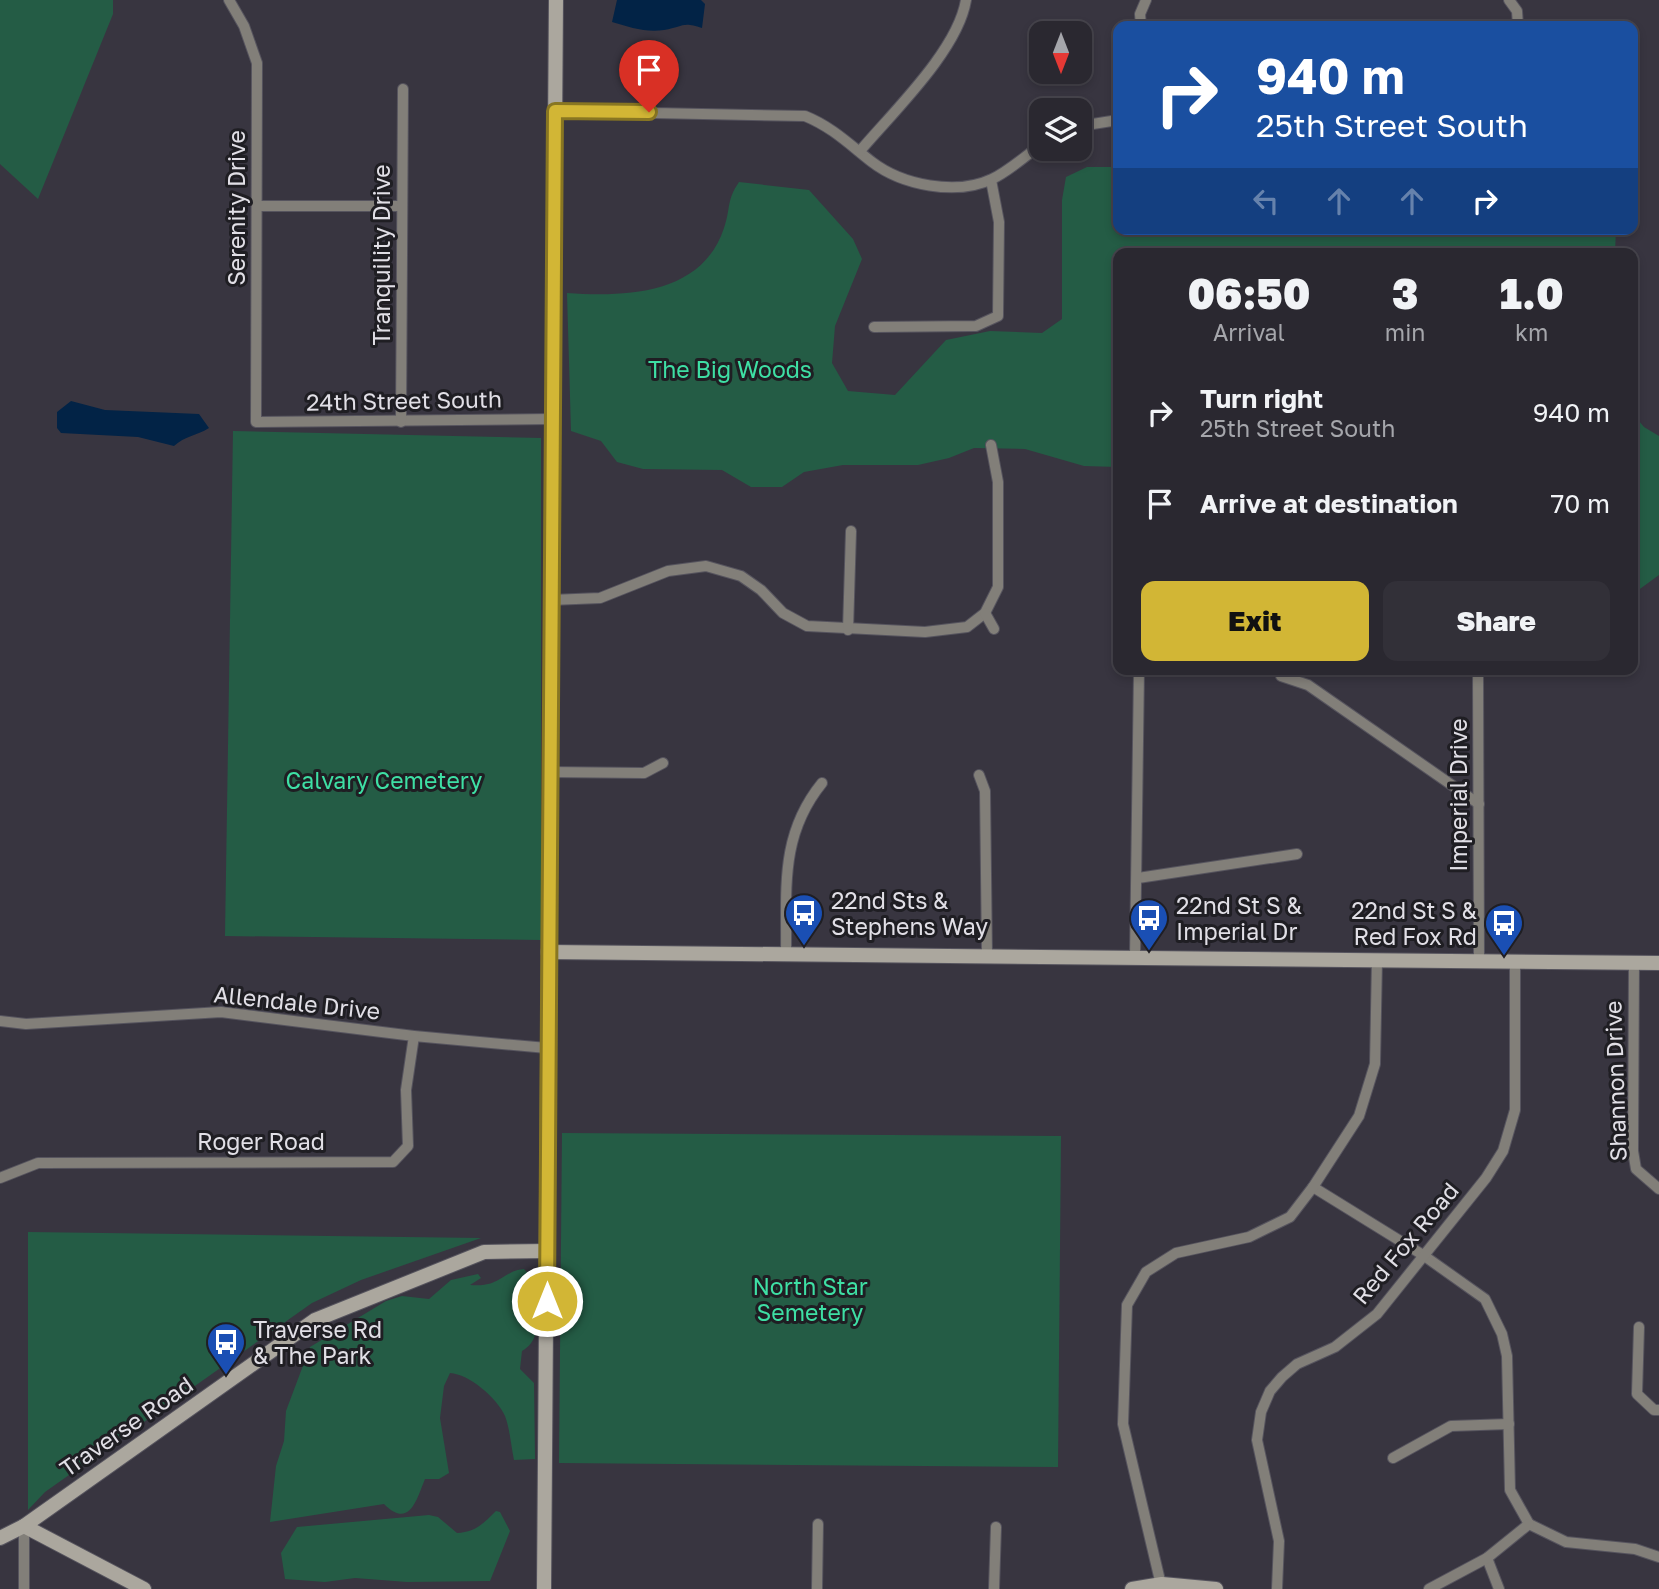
<!DOCTYPE html>
<html lang="en">
<head>
<meta charset="utf-8">
<style>
  body { margin:0; font-family:"Golos Text",sans-serif; background:#323038; color:#f1f3f6; height:100vh; display:flex; flex-direction:column; font-size:26px; white-space:nowrap }
  * { box-sizing:border-box; margin:0 }
  p { font-size:23px; color:#a5a6ab }
  .icon { flex:none; width:38px; height:38px; fill:none; stroke:currentColor; stroke-width:2; stroke-linecap:round; stroke-linejoin:round }
  .map { position:relative; flex:1; overflow:hidden }
  .drawer { position:absolute; left:1113px; top:248px; width:525px; height:427px; display:flex; flex-direction:column; background:#2a2830; border-radius:14px; box-shadow:0 4px 10px #0003,0 0 0 2px #46444c }
  .drawer>* { flex:none }
  .hud { position:absolute; left:1113px; top:21px; width:525px; height:214px; border-radius:14px; box-shadow:0 4px 10px #0003,0 0 0 2px #46444c; background:#1a4fa0; color:#fff; overflow:hidden }
  .needle { width:46px; rotate:180deg }
  .controls { position:absolute; left:1029px; top:21px; display:grid; gap:14px }
  .controls a { display:grid; place-items:center; width:63px; height:63px; border-radius:14px; background:#2a2830; box-shadow:0 4px 10px #0003,0 0 0 2px #46444c; font-size:35px }
  .pin { position:absolute; display:grid; place-items:center; width:60px; height:60px; color:#fff; margin:-72px -30px; border-radius:50% 50% 50% 0; rotate:-45deg; box-shadow:0 0 7px #0007 }
  .pin .icon { rotate:45deg }
  .me { position:absolute; width:77px; margin:-38px; rotate:0deg; stroke-linejoin:round; filter:drop-shadow(0 0 5px #0008) }
  .turn { display:flex; align-items:center; gap:24px; height:147px; padding:0 28px; font-size:32px }
  .turn .icon { width:91px; height:91px; stroke-width:2.5 }
  .turn b { display:block; font-size:49px; line-height:60px }
  .lanes { display:flex; align-items:center; height:66px; padding:0 28px; background:#0003; justify-content:center; gap:35px; direction:ltr }
  .lanes .off { opacity:.35 }
  .eta { display:flex; justify-content:space-evenly; align-items:center; height:119px; text-align:center }
  .eta b { font-size:42px; font-weight:800; line-height:49px }
  .cta { display:flex; gap:14px; margin-top:auto; padding:14px 28px }
  .cta a { flex:1; height:80px; border-radius:14px; background:#d2b635; color:#111; font-size:28px; font-weight:800; line-height:80px; text-align:center }
  .cta a+a { background:#323038; color:#f1f3f6 }
  ul { padding:0; list-style:none }
  li { display:flex; align-items:center; gap:21px; height:91px; padding:0 28px }
  li div { flex:1 }
  li b { display:block; font-size:26px }
  li em { font-style:normal }
  .map>svg:first-child { display:block }
</style>
</head>
<body>
<div class="map">
<svg width="1659" height="1589" viewBox="0 0 1659 1589">
  <rect width="100%" height="100%" fill="#383540"/>
  <!-- green -->
  <g fill="#245c45">
    <path d="M0,0H113V14L38,199L0,164Z"/>
    <path d="M1087,167H1118V229H1616L1615,254H1118V467L1084,466L1025,449L974,448L949,458L918,465H843L804,472L782,487H751L722,470L643,469L617,462L601,441L571,431L567,293C626,297 702,295 724,228C731,208 726,201 739,182L809,190L853,239L862,259L835,326L832,363L848,391L895,395L946,340L990,331L1042,333L1062,319V200L1066,177Z"/>
    <path d="M1633,414L1644,427L1659,436V575L1633,594Z"/>
    <path d="M233,431L541,438V940L225,936Z"/>
    <path d="M562,1133L1061,1136L1058,1467L559,1463Z"/>
    <path d="M28,1232L481,1238L361,1280L312,1303L45,1492L28,1510Z"/>
    <path d="M524,1269L537,1283C528,1296 518,1315 528,1330L537,1316C537,1331 536,1343 522,1351L520,1369L534,1383L535,1459L514,1460C511,1446 510,1429 505,1416C497,1398 469,1374 450,1373L444,1386L440,1418L449,1473L439,1479H425C417,1498 410,1530 384,1504L270,1522L276,1466L284,1441L286,1411L310,1347L386,1301L402,1296L429,1299L451,1280L478,1274L481,1278L470,1285C501,1288 502,1271 524,1269Z"/>
    <path d="M496,1511L500,1512L510,1531L490,1581L407,1582L355,1578L325,1582L285,1579L281,1553L297,1527L429,1515L438,1517L457,1533C476,1532 484,1523 496,1511Z"/>
  </g>
  <!-- water -->
  <g fill="#022346">
    <path d="M617,0H701L705,4L702,28C682,21 683,27 664,30C646,33 629,27 612,22Z"/>
    <path d="M71,401L105,410L199,414L209,428C196,436 185,436 174,446L138,437L61,433L57,428V412Z"/>
  </g>
  <g fill="none" stroke-linecap="round" stroke-linejoin="round">
    <defs>
      <g id="street">
        <path d="M229,0L244,26L257,63L256,422L552,419"/>
        <path d="M1509,0L1517,11L1518,26"/>
        <path d="M1141,26L1140,14L1146,0"/>
        <path d="M555,111L805,116C832,127 849,144 872,162C902,185 956,196 992,179C1009,171 1025,156 1041,145"/>
        <path d="M1080,126L1118,120"/>
        <path d="M860,151C893,112 958,50 966,0"/>
        <path d="M257,206H401"/>
        <path d="M874,327L976,326L998,316L999,222L991,180"/>
        <path d="M401,422L403,89"/>
        <path d="M551,600L600,598L668,571L706,566L741,576L761,590L783,613L807,626L925,632L967,627L985,613L998,587V482L991,445"/>
        <path d="M985,613L994,629"/>
        <path d="M848,630L851,531"/>
        <path d="M1478,670L1479,961"/>
        <path d="M1281,676L1308,685L1479,804"/>
        <path d="M549,772L644,773L663,763"/>
        <path d="M979,775L985,791L987,956"/>
        <path d="M1138,878L1297,854"/>
        <path d="M786,954C787,890 779,836 822,783"/>
        <path d="M1135,957L1139,670"/>
        <path d="M1634,962L1633,1151L1636,1169L1659,1189"/>
        <path d="M0,1021L26,1024L221,1012L414,1036L547,1048"/>
        <path d="M0,1178L38,1163L393,1162L408,1146L406,1090L414,1036"/>
        <path d="M1313,1187L1423,1255L1485,1299L1502,1334L1507,1356L1510,1490L1529,1524"/>
        <path d="M1639,1327L1637,1394L1654,1410H1659"/>
        <path d="M1393,1458L1451,1426L1509,1424"/>
        <path d="M1529,1524L1566,1542L1635,1549L1659,1557"/>
        <path d="M24,1526V1589"/>
        <path d="M1487,1558L1499,1589"/>
        <path d="M817,1589L818,1524"/>
        <path d="M994,1589L996,1527"/>
        <path d="M1162,1589L1123,1424L1127,1305L1146,1272L1176,1253L1249,1237L1290,1217L1313,1187L1359,1116L1375,1064L1377,960"/>
        <path d="M1277,1589L1279,1541L1257,1440L1261,1412L1270,1391L1282,1377L1297,1364L1335,1347L1377,1314L1486,1178L1503,1151L1515,1110V963"/>
        <path d="M1429,1589L1487,1558L1529,1524"/>
      </g>
      <g id="secondary">
        <path d="M548,952L1659,963"/>
        <path d="M24,1526L144,1589"/>
        <path d="M0,1538L24,1526L315,1320L484,1252L547,1251"/>
        <path d="M544,1589L556,0"/>
        <path d="M1132,1589L1162,1584L1216,1589"/>
      </g>
    </defs>
    <!-- street casing -->
    <use href="#street" stroke="#56545e" stroke-width="12"/>
    <!-- secondary casing -->
    <use href="#secondary" stroke="#56545e" stroke-width="16"/>
    <!-- street -->
    <use href="#street" stroke="#827f79" stroke-width="10"/>
    <!-- secondary -->
    <use href="#secondary" stroke="#aba79e" stroke-width="14"/>
  </g>
  <g fill="none" stroke-linecap="round" stroke-linejoin="round">
    <defs>
      <path id="route" d="M547,1301L555,111L649,112"/>
    </defs>
    <!-- route casing -->
    <use href="#route" stroke="#887622" stroke-width="18"/>
    <!-- route -->
    <use href="#route" stroke="#d2b635" stroke-width="12"/>
  </g>
  <!-- icons -->
  <defs>
    <symbol id="bus-pin" viewBox="-11 -11 22 30"><path d="M0 17L-7.5 6A9.5 9.5 0 1 1 7.5 6Z" fill="#1a4fb4" stroke="#1f1e23"/><path d="M-5-6H5V4H4V6H2V4H-2V6H-4V4H-5ZM-3.5-4V0h7V-4ZM-3.5 1.2v1.5H-2V1.2ZM2 1.2v1.5H3.5V1.2Z" fill="#fff"/></symbol>
  </defs>
  <g fill-rule="evenodd">
    <use href="#bus-pin" x="782" y="891" width="44" height="60"/>
    <use href="#bus-pin" x="1127" y="896" width="44" height="60"/>
    <use href="#bus-pin" x="1482" y="901" width="44" height="60"/>
    <use href="#bus-pin" x="204" y="1320" width="44" height="60"/>
  </g>
  <g text-anchor="middle" dominant-baseline="central" stroke-width="6" stroke-linejoin="round" paint-order="stroke">
    <!-- street labels -->
    <g font-size="23" fill="#e1dfe6" stroke="#1f1e23">
      <text transform="translate(236 208) rotate(-90)">Serenity Drive</text>
      <text transform="translate(381 255) rotate(-90)">Tranquility Drive</text>
      <text transform="translate(404 400) rotate(-1)">24th Street South</text>
      <text transform="translate(1458 795) rotate(-90)">Imperial Drive</text>
      <text transform="translate(297 1002) rotate(6)">Allendale Drive</text>
      <text transform="translate(1615 1081) rotate(-92)">Shannon Drive</text>
      <text x="261" y="1141">Roger Road</text>
      <text transform="translate(1405 1243) rotate(-50)">Red Fox Road</text>
      <text transform="translate(126 1426) rotate(-35)">Traverse Road</text>
    </g>
    <!-- park labels -->
    <g font-size="23" fill="#3edfa4" stroke="#1f1e23">
      <text x="730" y="369">The Big Woods</text>
      <text x="384" y="780">Calvary Cemetery</text>
      <text x="810" y="1286">North Star<tspan x="810" dy="26">Semetery</tspan></text>
    </g>
    <!-- poi labels -->
    <g font-size="23" fill="#e1dfe6" stroke="#1f1e23" text-anchor="start">
      <text x="831" y="900">22nd Sts &amp;<tspan x="831" dy="26">Stephens Way</tspan></text>
      <text x="1176" y="905">22nd St S &amp;<tspan x="1176" dy="26">Imperial Dr</tspan></text>
      <text x="1477" y="910" text-anchor="end">22nd St S &amp;<tspan x="1477" dy="26">Red Fox Rd</tspan></text>
      <text x="253" y="1329">Traverse Rd<tspan x="253" dy="26">&amp; The Park</tspan></text>
    </g>
  </g>
</svg>
<div class="controls">
<a><svg class="needle" viewBox="-14 -14 28 28"><path d="M0-13l5 13h-10z" fill="#e53935"/><path d="M0 13l5-13h-10z" fill="#a5a6ab"/></svg></a>
<a><svg class="icon" aria-label="layers" viewBox="0 0 24 24"><path d="M12 4l9 5-9 5-9-5zM3 14l9 5 9-5"/></svg></a>
</div>
<div class="pin" style="left:649px;top:112px;background:#d93025"><svg class="icon" aria-label="arrive" viewBox="0 0 24 24"><path d="M6 21V4h12l-3 4 3 4H6"/></svg></div>
<svg class="me" style="left:547px;top:1301px" viewBox="-20 -20 40 40"><circle r="17" fill="#d2b635" stroke="#fff" stroke-width="3"/><path d="M0-11L8 9 0 5-8 9z" fill="#fff"/></svg>
<div class="hud">
<div class="turn"><svg class="icon" aria-label="right" viewBox="0 0 24 24"><path d="M7 20v-9h11M14 6l5 5-5 5"/></svg><div><b>940 m</b>25th Street South</div></div>
<div class="lanes"><svg class="icon off" aria-label="left" viewBox="0 0 24 24"><path d="M17 20v-9H6M10 6l-5 5 5 5"/></svg><svg class="icon off" aria-label="ahead" viewBox="0 0 24 24"><path d="M12 20V5M6 11l6-6 6 6"/></svg><svg class="icon off" aria-label="ahead" viewBox="0 0 24 24"><path d="M12 20V5M6 11l6-6 6 6"/></svg><svg class="icon" aria-label="right" viewBox="0 0 24 24"><path d="M7 20v-9h11M14 6l5 5-5 5"/></svg></div>
</div>
<section class="drawer">
<div class="eta">
<div><b>06:50</b><p>Arrival</p></div>
<div><b>3</b><p>min</p></div>
<div><b>1.0</b><p>km</p></div>
</div>
<ul>
<li><svg class="icon" aria-label="right" viewBox="0 0 24 24"><path d="M7 20v-9h11M14 6l5 5-5 5"/></svg><div><b>Turn right</b><p>25th Street South</p></div><em>940 m</em></li>
<li><svg class="icon" aria-label="arrive" viewBox="0 0 24 24"><path d="M6 21V4h12l-3 4 3 4H6"/></svg><div><b>Arrive at destination</b></div><em>70 m</em></li>
</ul>
<div class="cta"><a>Exit</a><a>Share</a></div>
</section>
</div>
</body>
</html>
